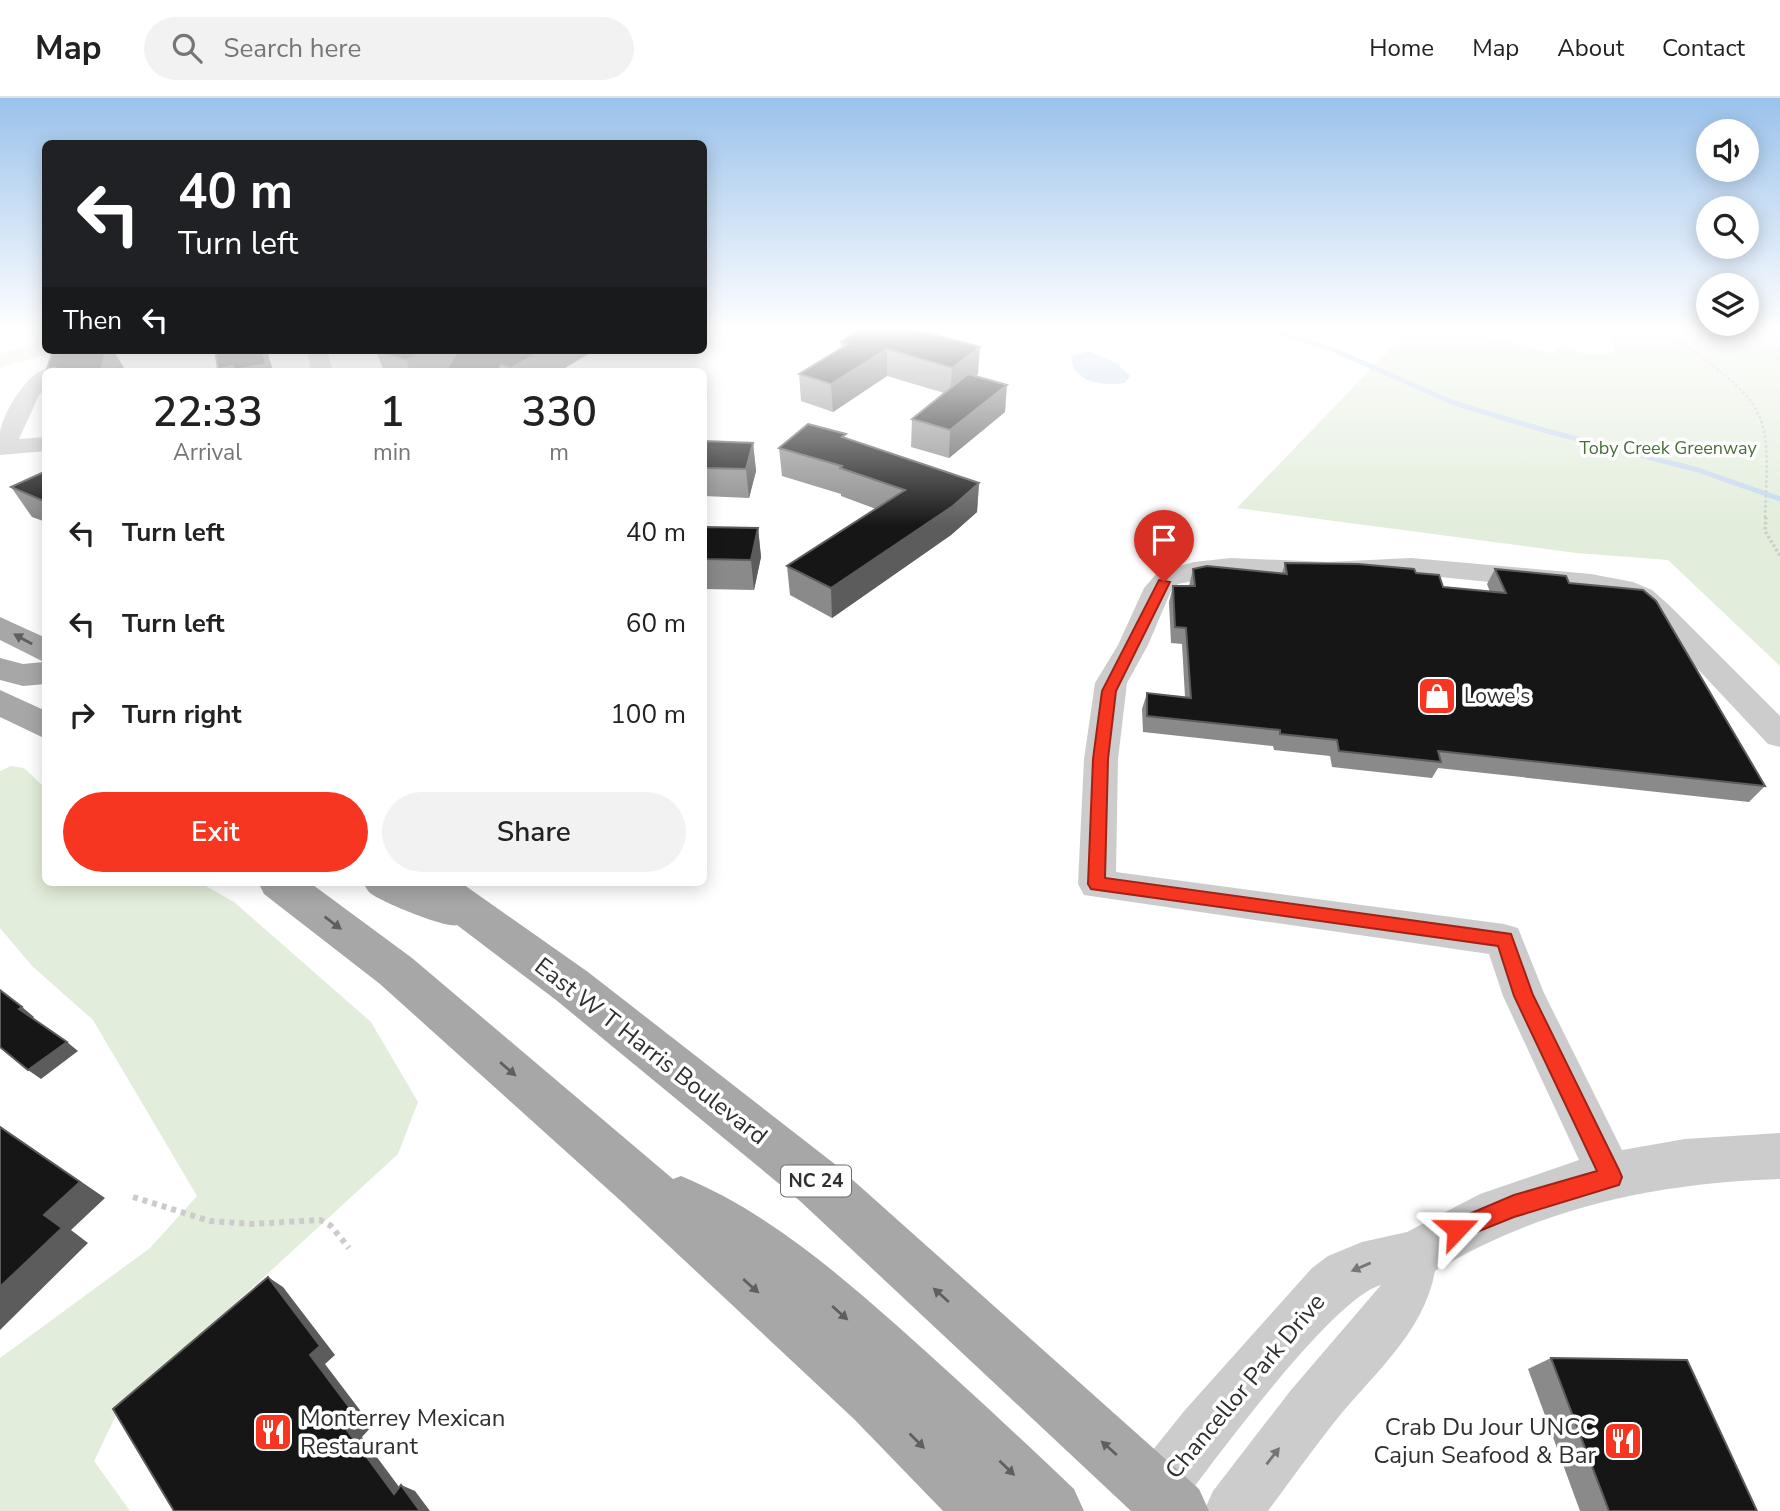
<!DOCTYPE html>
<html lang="en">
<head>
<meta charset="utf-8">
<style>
  body { margin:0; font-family:"Nunito Sans",sans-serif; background:#f2f2f2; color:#222; height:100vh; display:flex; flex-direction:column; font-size:26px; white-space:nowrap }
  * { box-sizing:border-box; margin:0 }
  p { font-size:23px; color:#767676 }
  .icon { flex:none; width:38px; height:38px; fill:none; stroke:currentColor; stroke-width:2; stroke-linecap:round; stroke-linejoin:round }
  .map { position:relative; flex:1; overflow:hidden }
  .details { position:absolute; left:42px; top:270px; width:665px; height:518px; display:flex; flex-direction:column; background:#fff; border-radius:10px; box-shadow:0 4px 18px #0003 }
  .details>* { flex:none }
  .banner { position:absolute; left:42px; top:42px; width:665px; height:214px; border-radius:10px; box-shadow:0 4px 18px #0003; background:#202124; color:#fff; overflow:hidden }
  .buttons { position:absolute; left:1696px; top:21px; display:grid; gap:14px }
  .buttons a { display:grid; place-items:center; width:63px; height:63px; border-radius:50%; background:#fff; box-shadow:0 4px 18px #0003; font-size:35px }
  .pin { position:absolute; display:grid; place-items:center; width:60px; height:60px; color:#fff; margin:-72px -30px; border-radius:50% 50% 50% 0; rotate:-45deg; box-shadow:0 0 7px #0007 }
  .pin .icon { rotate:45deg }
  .me { position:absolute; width:77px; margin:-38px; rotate:67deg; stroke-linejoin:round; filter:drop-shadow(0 0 5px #0008) }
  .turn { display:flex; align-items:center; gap:24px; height:147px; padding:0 21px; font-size:32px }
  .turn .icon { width:91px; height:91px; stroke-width:2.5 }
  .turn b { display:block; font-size:49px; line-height:60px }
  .then { display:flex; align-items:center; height:66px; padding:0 21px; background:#0003; gap:14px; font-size:26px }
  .eta { display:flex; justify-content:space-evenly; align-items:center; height:119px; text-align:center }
  .eta b { font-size:42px; font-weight:600; line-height:49px }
  .primary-button { display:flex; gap:14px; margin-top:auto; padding:14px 21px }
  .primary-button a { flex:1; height:80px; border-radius:42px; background:#f63621; color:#fff; font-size:28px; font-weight:600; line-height:80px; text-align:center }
  .primary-button a+a { background:#f2f2f2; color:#222 }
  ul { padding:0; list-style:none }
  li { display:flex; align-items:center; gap:21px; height:91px; padding:0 21px }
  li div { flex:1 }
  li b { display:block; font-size:26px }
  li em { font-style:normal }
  header { display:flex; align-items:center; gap:42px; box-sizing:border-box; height:98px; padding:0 35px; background:#fff; border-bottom:2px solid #e0e0e0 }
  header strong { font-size:33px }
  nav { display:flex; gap:38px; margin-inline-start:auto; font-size:24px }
  .search { width:490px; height:63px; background:#f2f2f2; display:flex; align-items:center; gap:18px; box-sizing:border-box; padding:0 24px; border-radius:38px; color:#767676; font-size:26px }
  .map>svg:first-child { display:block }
</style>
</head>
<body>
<header>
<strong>Map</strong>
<div class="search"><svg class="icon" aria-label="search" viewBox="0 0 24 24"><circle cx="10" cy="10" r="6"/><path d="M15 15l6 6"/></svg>Search here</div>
<nav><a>Home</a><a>Map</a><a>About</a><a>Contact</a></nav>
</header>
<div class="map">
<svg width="1780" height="1413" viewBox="0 0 1780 1413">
  <rect width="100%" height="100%" fill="#fff"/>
  <!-- green -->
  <g fill="#e2eddb">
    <path d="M1410,230H1455L1554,255L1560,246C1578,254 1597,262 1615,252L1611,240L1615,230H1780V568L1668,462L1576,455L1237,410Z"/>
    <path d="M45,241L46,252H60L0,270V256Z"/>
    <path d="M11,668L24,670L45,690L46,784H199L234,804L371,924L418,1004L398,1056L118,1313L94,1363L130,1413H0V1260L150,1150L197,1098L93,922L32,868L0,830V673Z"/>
  </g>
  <!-- water -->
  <path fill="#c5d8ef" d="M1089,253L1118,266L1130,278L1125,285C1103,288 1073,286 1071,258Z"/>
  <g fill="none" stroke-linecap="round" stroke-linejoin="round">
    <!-- stream -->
    <path stroke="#c5d8ef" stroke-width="5" d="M1268,230L1336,253L1454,305L1543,332L1698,372L1780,401"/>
    <!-- path-far2 -->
    <g stroke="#ccc" stroke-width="2.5" stroke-dasharray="2.5 2.5" stroke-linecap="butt">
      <path d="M1641,230L1655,240L1684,245"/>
      <path d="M1701,230L1685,240V247C1773,310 1769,317 1765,421"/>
    </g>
    <!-- path-far1 -->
    <path stroke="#ccc" stroke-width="3.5" stroke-dasharray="2.5 2.5" stroke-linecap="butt" d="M1766,419L1765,433L1780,458"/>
    <!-- path -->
    <path stroke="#ccc" stroke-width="6" stroke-dasharray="5 5" stroke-linecap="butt" d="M133,1099L210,1123L252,1126L320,1122L331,1128L349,1150"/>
    <!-- minor -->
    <g fill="#ccc" fill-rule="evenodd">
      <path d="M307,252H327L333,273H311Z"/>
      <path d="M46,271L54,273H46V290L39,297L19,341L46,339V353L0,357C0,350 0,341 0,334C3,315 27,275 46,271Z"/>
      <path d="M1231,460L1328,464L1411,460L1591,476L1633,484L1652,492L1669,507L1780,618V649L1768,646L1649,519L1632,504L1616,497L1411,476L1328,480L1231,476L1178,486L1171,493L1148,547L1127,585L1118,661L1116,774L1504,826L1518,830L1544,895L1622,1052L1685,1041L1780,1035V1081C1657,1085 1542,1109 1435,1173C1424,1237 1367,1281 1329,1331C1308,1358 1288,1386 1268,1413H1204L1213,1393L1291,1292L1381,1187C1332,1200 1212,1366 1176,1413H1136L1128,1393L1136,1373L1185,1312L1312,1170L1328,1158L1362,1144L1407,1134L1480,1096L1579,1062L1503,898L1489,856L1084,797L1078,786L1084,661L1095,585L1118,547L1144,490L1158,474L1194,464Z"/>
    </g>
    <!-- major -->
    <g fill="#a7a7a7" fill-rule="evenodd">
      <path d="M0,519L46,540V586L23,588L0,582V560L23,566L44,564L0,542Z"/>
      <path d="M0,592L46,613V641L0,619Z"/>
      <path d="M258,784H309L412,860L673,1081L681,1078C763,1112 828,1167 894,1225C955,1279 1015,1335 1074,1391L1084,1413H943L855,1322L622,1104L380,886L264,796Z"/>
      <path d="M363,784H460L588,874L836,1067L1199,1391L1209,1413H1131L800,1103L556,902L457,827C447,831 376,802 369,794C366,791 365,787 363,784Z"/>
    </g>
  </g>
  <!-- wall -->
  <g fill="#8a8a8a">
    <path d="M861,230L978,276L975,278L1005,314L949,360L911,349L912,321L944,295L887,278L833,314L801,303L799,276L841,251V244Z"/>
    <path d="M376,253L560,273H384Z"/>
    <path d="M846,341L979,385L977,414L951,437L832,520L790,497L787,468L876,411L841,398V396L782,378L779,350Z"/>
    <path d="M704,343L753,345L756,373L749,400L704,398Z"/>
    <path d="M46,373V424L32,419L11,389Z"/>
    <path d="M704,429L758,430L761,459L754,492L704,491Z"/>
    <path d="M1285,465L1416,475L1443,489L1490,494L1487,486L1495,471L1569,485L1765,688L1749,704L1438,670L1432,680L1332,669L1330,658L1274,652L1273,648L1143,634L1142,611L1147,595L1185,599L1182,546L1171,545L1169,504L1173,488H1189L1193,471L1282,475Z"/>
    <path d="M1551,1260L1757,1413H1580L1528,1271Z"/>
  </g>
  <!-- shaded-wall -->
  <g fill="#5c5c5c">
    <path d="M980,249L978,276L950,297L952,270Z"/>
    <path d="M887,251V278L833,314L831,286Z"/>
    <path d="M106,252H113L124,270L123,273H101Z"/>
    <path d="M262,252H267L273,273H219L218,271Z"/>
    <path d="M426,252H499L446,273H410L406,262Z"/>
    <path d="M543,252H595L560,273H512L511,270Z"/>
    <path d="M1007,287L1005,314L949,360L950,332Z"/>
    <path d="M753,345L756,373L749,400L746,371Z"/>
    <path d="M979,385L977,414L951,437L832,520L831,490Z"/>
    <path d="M758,430L761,459L754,492L751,462Z"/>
    <path d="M22,909L34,919L32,921L19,911Z"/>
    <path d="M67,944L78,953L41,981L28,972Z"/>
    <path d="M0,1028L105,1100L71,1132L88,1145L0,1232Z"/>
    <path d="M268,1179L283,1189L335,1257L325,1266L372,1328L362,1339L408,1401L394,1396L347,1332Z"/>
    <path d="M401,1387L415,1393L430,1413H420Z"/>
  </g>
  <!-- building -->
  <g fill="#161616" stroke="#5c5c5c" stroke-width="2">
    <path d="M861,230H910L980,249L952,270L887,251L831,286L799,276L848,246L841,244Z"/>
    <path d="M53,252H106L101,273H54L55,269L47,271Z"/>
    <path d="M215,252H262L266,266L234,272L233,268L218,271Z"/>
    <path d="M378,252H426L406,262L376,253Z"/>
    <path d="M458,252H543L511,270L501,267L498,273H446Z"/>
    <path d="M968,276L1007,287L950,332L912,321Z"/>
    <path d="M808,326L846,336L842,339L979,385L953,408L831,490L787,468L905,392L840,370L842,368L779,350Z"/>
    <path d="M704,343L753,345L746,371L704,370Z"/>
    <path d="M46,373V404L11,389Z"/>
    <path d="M704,429L758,430L751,462L704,461Z"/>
    <path d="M1285,465L1358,466L1414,471L1416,475L1439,477L1443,489L1506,495L1495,471L1566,478L1569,485L1643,492L1656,503L1765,688L1438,653L1441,664L1339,653L1337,642L1280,636V632L1147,618V595L1191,600L1186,530L1175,529L1173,488H1195L1193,471L1207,468L1287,476Z"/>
    <path d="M0,892L22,909L19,911L67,944L28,972L0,949Z"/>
    <path d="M0,1029L80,1084L44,1117L62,1130L0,1189Z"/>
    <path d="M268,1179L320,1248L310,1257L358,1321L347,1332L394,1396L401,1387L420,1413H174L113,1311Z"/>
    <path d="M1551,1260L1687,1262L1757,1413H1609Z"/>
  </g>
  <!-- one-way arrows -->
  <defs><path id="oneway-solid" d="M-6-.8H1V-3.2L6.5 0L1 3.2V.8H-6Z" transform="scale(1.75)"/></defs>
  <g fill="#5f5f5f">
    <use href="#oneway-solid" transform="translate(23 541) rotate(-151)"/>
    <use href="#oneway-solid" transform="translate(333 825) rotate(37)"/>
    <use href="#oneway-solid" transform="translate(508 971) rotate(41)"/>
    <use href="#oneway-solid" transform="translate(751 1188) rotate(42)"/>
    <use href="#oneway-solid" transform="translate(941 1197) rotate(-138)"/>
    <use href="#oneway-solid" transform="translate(840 1215) rotate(42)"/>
    <use href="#oneway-solid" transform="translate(917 1343) rotate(45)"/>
    <use href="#oneway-solid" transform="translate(1109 1350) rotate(-138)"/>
    <use href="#oneway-solid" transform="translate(1007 1370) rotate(44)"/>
  </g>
  <g fill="#767676">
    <use href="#oneway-solid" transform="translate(1361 1169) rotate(157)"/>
    <use href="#oneway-solid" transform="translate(1273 1358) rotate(-52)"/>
  </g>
  <!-- sky -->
  <linearGradient id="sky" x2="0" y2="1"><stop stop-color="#9ac2eb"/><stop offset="0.54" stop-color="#fff"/><stop offset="1" stop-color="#fff" stop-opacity="0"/></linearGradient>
  <rect width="1780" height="428" fill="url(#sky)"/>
  <!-- route -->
  <path fill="#f63621" stroke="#a02315" stroke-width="2" d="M1159,482L1170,484L1116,593L1108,661L1105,780L1511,836L1533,897L1619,1072L1622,1079L1619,1087L1514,1119L1457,1142L1450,1139L1446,1131L1450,1124L1514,1097L1597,1073L1514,898L1498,848L1091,791L1088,786L1093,661L1102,593Z"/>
  <!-- icons -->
  <defs>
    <symbol id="shop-square" viewBox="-11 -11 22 22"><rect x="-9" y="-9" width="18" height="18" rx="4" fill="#f63621" stroke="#fff"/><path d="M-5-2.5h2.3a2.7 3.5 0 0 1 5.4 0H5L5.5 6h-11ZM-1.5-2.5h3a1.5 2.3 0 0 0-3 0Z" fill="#fff"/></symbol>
    <symbol id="restaurant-square" viewBox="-11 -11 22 22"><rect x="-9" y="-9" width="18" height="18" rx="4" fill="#f63621" stroke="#fff"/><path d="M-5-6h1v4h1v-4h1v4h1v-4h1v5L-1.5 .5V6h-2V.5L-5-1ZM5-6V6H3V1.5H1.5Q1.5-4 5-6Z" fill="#fff"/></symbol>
  </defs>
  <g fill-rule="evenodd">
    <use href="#shop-square" x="1415" y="576" width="44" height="44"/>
    <use href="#restaurant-square" x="251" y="1312" width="44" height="44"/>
    <use href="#restaurant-square" x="1601" y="1321" width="44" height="44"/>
  </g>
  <g text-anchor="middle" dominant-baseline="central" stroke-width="7" stroke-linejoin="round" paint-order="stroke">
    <!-- far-park labels -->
    <g font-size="18" fill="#486f38" stroke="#fff">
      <text x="1668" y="350">Toby Creek Greenway</text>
    </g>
    <!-- shield labels -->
    <rect fill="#fff" stroke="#6d6d6d" stroke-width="2" x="781" y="1067.5" width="70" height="31" rx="5"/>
    <g font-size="19" font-weight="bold" fill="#2f2f2f">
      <text x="816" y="1083">NC 24</text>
    </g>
    <!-- poi labels -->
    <g font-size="21" fill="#2f2f2f" stroke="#fff" text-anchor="start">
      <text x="1464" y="598">Lowe's</text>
    </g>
    <!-- near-street labels -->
    <g font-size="24" fill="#2f2f2f" stroke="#fff">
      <text transform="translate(651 953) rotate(38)">East W T Harris Boulevard</text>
      <text transform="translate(1245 1288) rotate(-50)">Chancellor Park Drive</text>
    </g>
    <!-- near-poi labels -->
    <g font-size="24" fill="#2f2f2f" stroke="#fff" text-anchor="start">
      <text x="300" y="1320">Monterrey Mexican<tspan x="300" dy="28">Restaurant</tspan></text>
      <text x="1596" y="1329" text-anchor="end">Crab Du Jour UNCC<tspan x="1596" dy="28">Cajun Seafood &amp; Bar</tspan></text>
    </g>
  </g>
</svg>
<div class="buttons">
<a><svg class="icon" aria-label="sound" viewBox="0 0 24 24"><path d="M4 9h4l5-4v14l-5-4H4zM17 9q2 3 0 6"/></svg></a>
<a><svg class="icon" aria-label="search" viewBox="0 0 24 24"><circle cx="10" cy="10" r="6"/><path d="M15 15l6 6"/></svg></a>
<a><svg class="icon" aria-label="layers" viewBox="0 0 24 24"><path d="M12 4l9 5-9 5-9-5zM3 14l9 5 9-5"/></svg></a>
</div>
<div class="pin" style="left:1164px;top:484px;background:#d93025"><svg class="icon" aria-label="arrive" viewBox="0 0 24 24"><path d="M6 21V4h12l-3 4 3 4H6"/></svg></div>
<svg class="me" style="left:1457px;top:1131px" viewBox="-20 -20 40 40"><path d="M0-17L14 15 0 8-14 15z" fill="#f63621" stroke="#fff" stroke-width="4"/></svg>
<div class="banner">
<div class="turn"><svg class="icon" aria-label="left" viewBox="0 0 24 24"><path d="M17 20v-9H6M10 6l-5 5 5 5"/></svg><div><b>40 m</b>Turn left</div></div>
<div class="then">Then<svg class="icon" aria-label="left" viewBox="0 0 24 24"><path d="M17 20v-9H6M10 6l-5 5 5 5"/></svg></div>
</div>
<section class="details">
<div class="eta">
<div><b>22:33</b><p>Arrival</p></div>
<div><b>1</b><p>min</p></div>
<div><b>330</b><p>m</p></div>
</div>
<ul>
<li><svg class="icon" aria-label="left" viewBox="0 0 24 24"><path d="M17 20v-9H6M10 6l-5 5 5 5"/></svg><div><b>Turn left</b></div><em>40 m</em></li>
<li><svg class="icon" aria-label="left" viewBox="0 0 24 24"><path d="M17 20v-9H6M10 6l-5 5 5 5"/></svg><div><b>Turn left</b></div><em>60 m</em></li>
<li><svg class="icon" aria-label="right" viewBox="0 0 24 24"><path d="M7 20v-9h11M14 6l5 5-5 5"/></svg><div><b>Turn right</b></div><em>100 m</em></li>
</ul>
<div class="primary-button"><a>Exit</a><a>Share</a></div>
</section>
</div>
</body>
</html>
